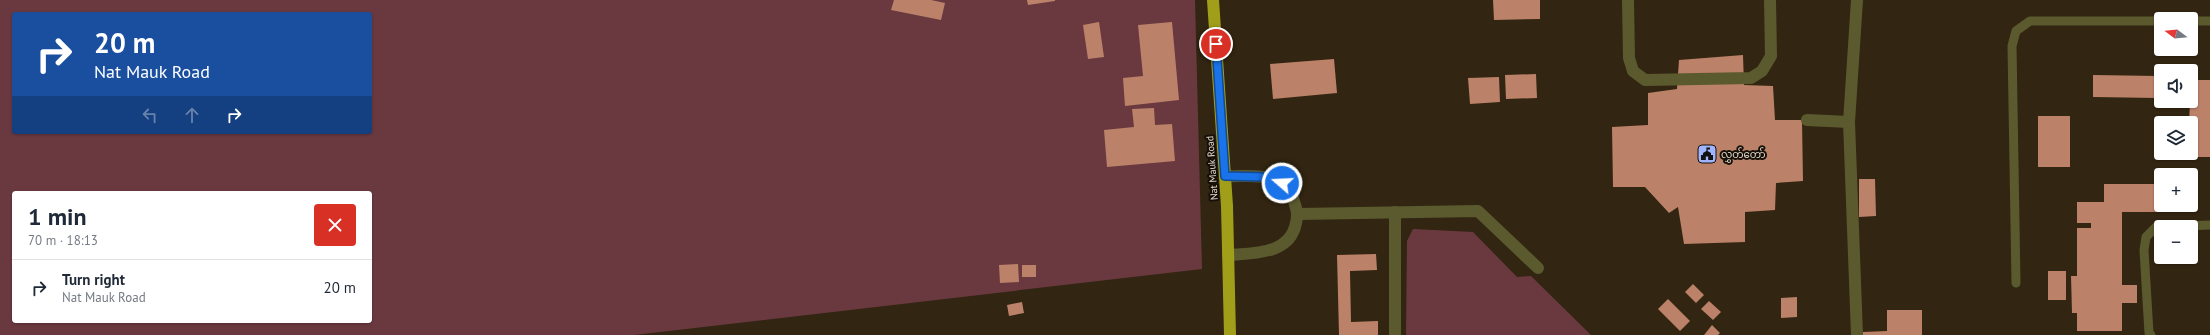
<!DOCTYPE html>
<html lang="en">
<head>
<meta charset="utf-8">
<style>
  body { margin:0; font-family:"PT Sans","Noto Sans Myanmar",sans-serif; background:#f6f6f7; color:#1f2937; height:100vh; display:flex; flex-direction:column; font-size:15px; white-space:nowrap }
  * { box-sizing:border-box; margin:0 }
  p { font-size:13px; color:#747a83 }
  .icon { flex:none; width:22px; height:22px; fill:none; stroke:currentColor; stroke-width:2; stroke-linecap:round; stroke-linejoin:round }
  .map { position:relative; flex:1; overflow:hidden }
  .details { position:absolute; left:12px; top:191px; width:360px; height:132px; display:flex; flex-direction:column; background:#fff; border-radius:4px; box-shadow:0 1px 3px #0004 }
  .details>* { flex:none }
  .banner { position:absolute; left:12px; top:12px; width:360px; height:122px; border-radius:4px; box-shadow:0 1px 3px #0004; background:#1a4fa0; color:#fff; overflow:hidden }
  .needle { width:26px; rotate:286deg }
  .tools { position:absolute; left:2154px; top:12px; display:grid; gap:8px }
  .tools a { display:grid; place-items:center; width:44px; height:44px; border-radius:4px; background:#fff; box-shadow:0 1px 3px #0004; font-size:20px }
  .pin { position:absolute; display:grid; place-items:center; width:34px; height:34px; color:#fff; margin:-17px; border:2px solid #fff; border-radius:50%; box-shadow:0 1px 4px #0007 }
  .me { position:absolute; width:44px; margin:-22px; rotate:289deg; stroke-linejoin:round; filter:drop-shadow(0 0 3px #0008) }
  .turn { display:flex; align-items:center; gap:14px; height:84px; padding:0 16px; font-size:18px }
  .turn .icon { width:52px; height:52px; stroke-width:2.5 }
  .turn b { display:block; font-size:28px; line-height:34px }
  .lanes { display:flex; align-items:center; height:38px; padding:0 16px; background:#0003; justify-content:center; gap:20px; direction:ltr }
  .lanes .off { opacity:.35 }
  .round { display:grid; place-items:center; flex:none; width:42px; height:42px; border-radius:4px; background:#f6f6f7 }
  .overview { display:flex; align-items:center; justify-content:space-between; height:68px; padding:0 16px }
  h1 { font-size:24px; font-weight:700; line-height:30px }
  ul { padding:0; list-style:none }
  li { display:flex; align-items:center; gap:12px; height:56px; padding:0 16px; border-top:1px solid #e0e1e3 }
  li div { flex:1 }
  li b { display:block; font-size:15px }
  li em { font-style:normal }
  .map>svg:first-child { display:block }
</style>
</head>
<body>
<div class="map">
<svg width="2210" height="335" viewBox="0 0 2210 335">
  <rect width="100%" height="100%" fill="#322511"/>
  <!-- green -->
  <g fill="#6a3940" fill-rule="evenodd">
    <path d="M0,0H1195L1202,269L634,335H0ZM14,14H370V132H14ZM14,193H370V321H14Z"/>
    <path d="M1413,229L1473,232L1517,277L1531,276L1591,335H1406L1407,241Z"/>
  </g>
  <!-- building -->
  <g fill="#bc8269">
    <path d="M894,0H931L945,3L941,20L891,10Z"/>
    <path d="M1027,0H1055V1L1028,5Z"/>
    <path d="M1493,0H1540V19L1494,20Z"/>
    <path d="M1099,22L1104,57L1088,59L1083,25Z"/>
    <path d="M1172,22L1179,100L1125,106L1123,78L1143,76L1138,25Z"/>
    <path d="M1743,55L1744,85L1773,86L1775,120H1802L1803,181L1776,183L1775,210L1745,212V242L1684,244L1678,207L1669,213L1645,187H1613L1612,127L1648,125V93L1677,89L1679,60Z"/>
    <path d="M1334,59L1337,93L1273,99L1270,64Z"/>
    <path d="M1536,74L1537,98L1506,99L1505,75Z"/>
    <path d="M2093,75L2158,76L2157,98L2093,97Z"/>
    <path d="M1499,77L1500,102L1470,104L1468,78Z"/>
    <path d="M2191,80H2210V157H2188V153H2191V123H2189Z"/>
    <path d="M1154,108L1155,125L1172,124L1175,161L1107,167L1104,130L1134,127L1132,109Z"/>
    <rect x="2038" y="116" width="32" height="51"/>
    <path d="M1859,179H1875L1876,216L1859,217Z"/>
    <path d="M2104,184H2161L2162,212H2122V285H2137V303H2122V331H2077V313H2072L2071,276H2077V228H2091V223H2077V202H2104Z"/>
    <path d="M1376,254L1377,270L1350,271L1351,322L1378,321V335H1339L1337,255Z"/>
    <path d="M1018,264L1019,282L1000,283L999,265Z"/>
    <rect x="1022" y="265" width="14" height="12"/>
    <rect x="2048" y="271" width="18" height="29"/>
    <path d="M1693,284L1704,295L1696,303L1685,292Z"/>
    <path d="M1797,297V317L1781,318V298Z"/>
    <path d="M1668,299L1690,321L1680,331L1658,309Z"/>
    <path d="M1709,301L1721,312L1713,320L1701,309Z"/>
    <path d="M1022,302L1024,313L1009,316L1007,305Z"/>
    <path d="M1887,310H1922V335H1863V332L1887,331Z"/>
    <path d="M1712,325L1720,333L1718,335H1704Z"/>
  </g>
  <g fill="none" stroke-linecap="round" stroke-linejoin="round">
    <!-- lane -->
    <g stroke="#5b5a2f" stroke-width="9">
      <path d="M2191,21H2210"/>
      <path d="M2016,283L2012,46L2016,31L2030,21H2161"/>
      <path d="M2151,335L2149,333L2144,250L2146,237L2156,227L2210,225"/>
    </g>
    <!-- street -->
    <g stroke="#5b5a2f" stroke-width="12">
      <path d="M1628,0L1629,58L1633,71L1645,80L1751,78L1762,71L1771,56L1770,0"/>
      <path d="M1857,0L1849,122L1857,335"/>
      <path d="M1807,120L1849,122"/>
      <path d="M1225,176C1243,177 1265,173 1282,183C1290,188 1294,200 1296,208C1298,214 1297,218 1296,223C1290,255 1253,253 1228,255"/>
      <path d="M1395,212V335"/>
      <path d="M1298,214L1478,211L1538,268"/>
    </g>
    <!-- highway -->
    <path stroke="#a19f1a" stroke-width="12" d="M1213,0L1227,206L1230,335"/>
  </g>
  <g fill="none" stroke-linecap="round" stroke-linejoin="round">
    <defs>
      <path id="route" d="M1216,44L1225,176L1266,177L1282,183"/>
    </defs>
    <!-- route casing -->
    <use href="#route" stroke="#114b97" stroke-width="10"/>
    <!-- route -->
    <use href="#route" stroke="#1a73e8" stroke-width="7"/>
  </g>
  <!-- icons -->
  <defs>
    <symbol id="civic-square" viewBox="-11 -11 22 22"><rect x="-9" y="-9" width="18" height="18" rx="4" fill="#a0b3fd" stroke="#150f07"/><path d="M-.6-6.5H3V-4.5H.6V-3L4-1V1h2V6H-6V1h2V-1L-.6-3ZM-1.2 2.5V6h2.4V2.5Z" fill="#111"/></symbol>
  </defs>
  <g fill-rule="evenodd">
    <use href="#civic-square" x="1696" y="143" width="22" height="22"/>
  </g>
  <g text-anchor="middle" dominant-baseline="central" stroke-width="4" stroke-linejoin="round" paint-order="stroke">
    <!-- poi labels -->
    <g font-size="10" fill="#e6ddd1" stroke="#150f07" text-anchor="start">
      <text x="1721" y="154">လွှတ်တော်</text>
    </g>
    <!-- street labels -->
    <g font-size="10" fill="#e6ddd1" stroke="#150f07">
      <text transform="translate(1212 168) rotate(-94)">Nat Mauk Road</text>
    </g>
  </g>
</svg>
<div class="tools">
<a><svg class="needle" viewBox="-14 -14 28 28"><path d="M0-13l5 13h-10z" fill="#e53935"/><path d="M0 13l5-13h-10z" fill="#747a83"/></svg></a>
<a><svg class="icon" aria-label="sound" viewBox="0 0 24 24"><path d="M4 9h4l5-4v14l-5-4H4zM17 9q2 3 0 6"/></svg></a>
<a><svg class="icon" aria-label="layers" viewBox="0 0 24 24"><path d="M12 4l9 5-9 5-9-5zM3 14l9 5 9-5"/></svg></a>
<a>+</a>
<a>−</a>
</div>
<div class="pin" style="left:1216px;top:44px;background:#d93025"><svg class="icon" aria-label="arrive" viewBox="0 0 24 24"><path d="M6 21V4h12l-3 4 3 4H6"/></svg></div>
<svg class="me" style="left:1282px;top:183px" viewBox="-20 -20 40 40"><circle r="17" fill="#1a73e8" stroke="#fff" stroke-width="3"/><path d="M0-11L8 9 0 5-8 9z" fill="#fff"/></svg>
<div class="banner">
<div class="turn"><svg class="icon" aria-label="right" viewBox="0 0 24 24"><path d="M7 20v-9h11M14 6l5 5-5 5"/></svg><div><b>20 m</b>Nat Mauk Road</div></div>
<div class="lanes"><svg class="icon off" aria-label="left" viewBox="0 0 24 24"><path d="M17 20v-9H6M10 6l-5 5 5 5"/></svg><svg class="icon off" aria-label="ahead" viewBox="0 0 24 24"><path d="M12 20V5M6 11l6-6 6 6"/></svg><svg class="icon" aria-label="right" viewBox="0 0 24 24"><path d="M7 20v-9h11M14 6l5 5-5 5"/></svg></div>
</div>
<section class="details">
<div class="overview"><div><h1>1 min</h1><p>70 m · 18:13</p></div><a class="round" style="background:#d93025;color:#fff"><svg class="icon" aria-label="close" viewBox="0 0 24 24"><path d="M6 6l12 12M18 6L6 18"/></svg></a></div>
<ul>
<li><svg class="icon" aria-label="right" viewBox="0 0 24 24"><path d="M7 20v-9h11M14 6l5 5-5 5"/></svg><div><b>Turn right</b><p>Nat Mauk Road</p></div><em>20 m</em></li>
</ul>
</section>
</div>
</body>
</html>
